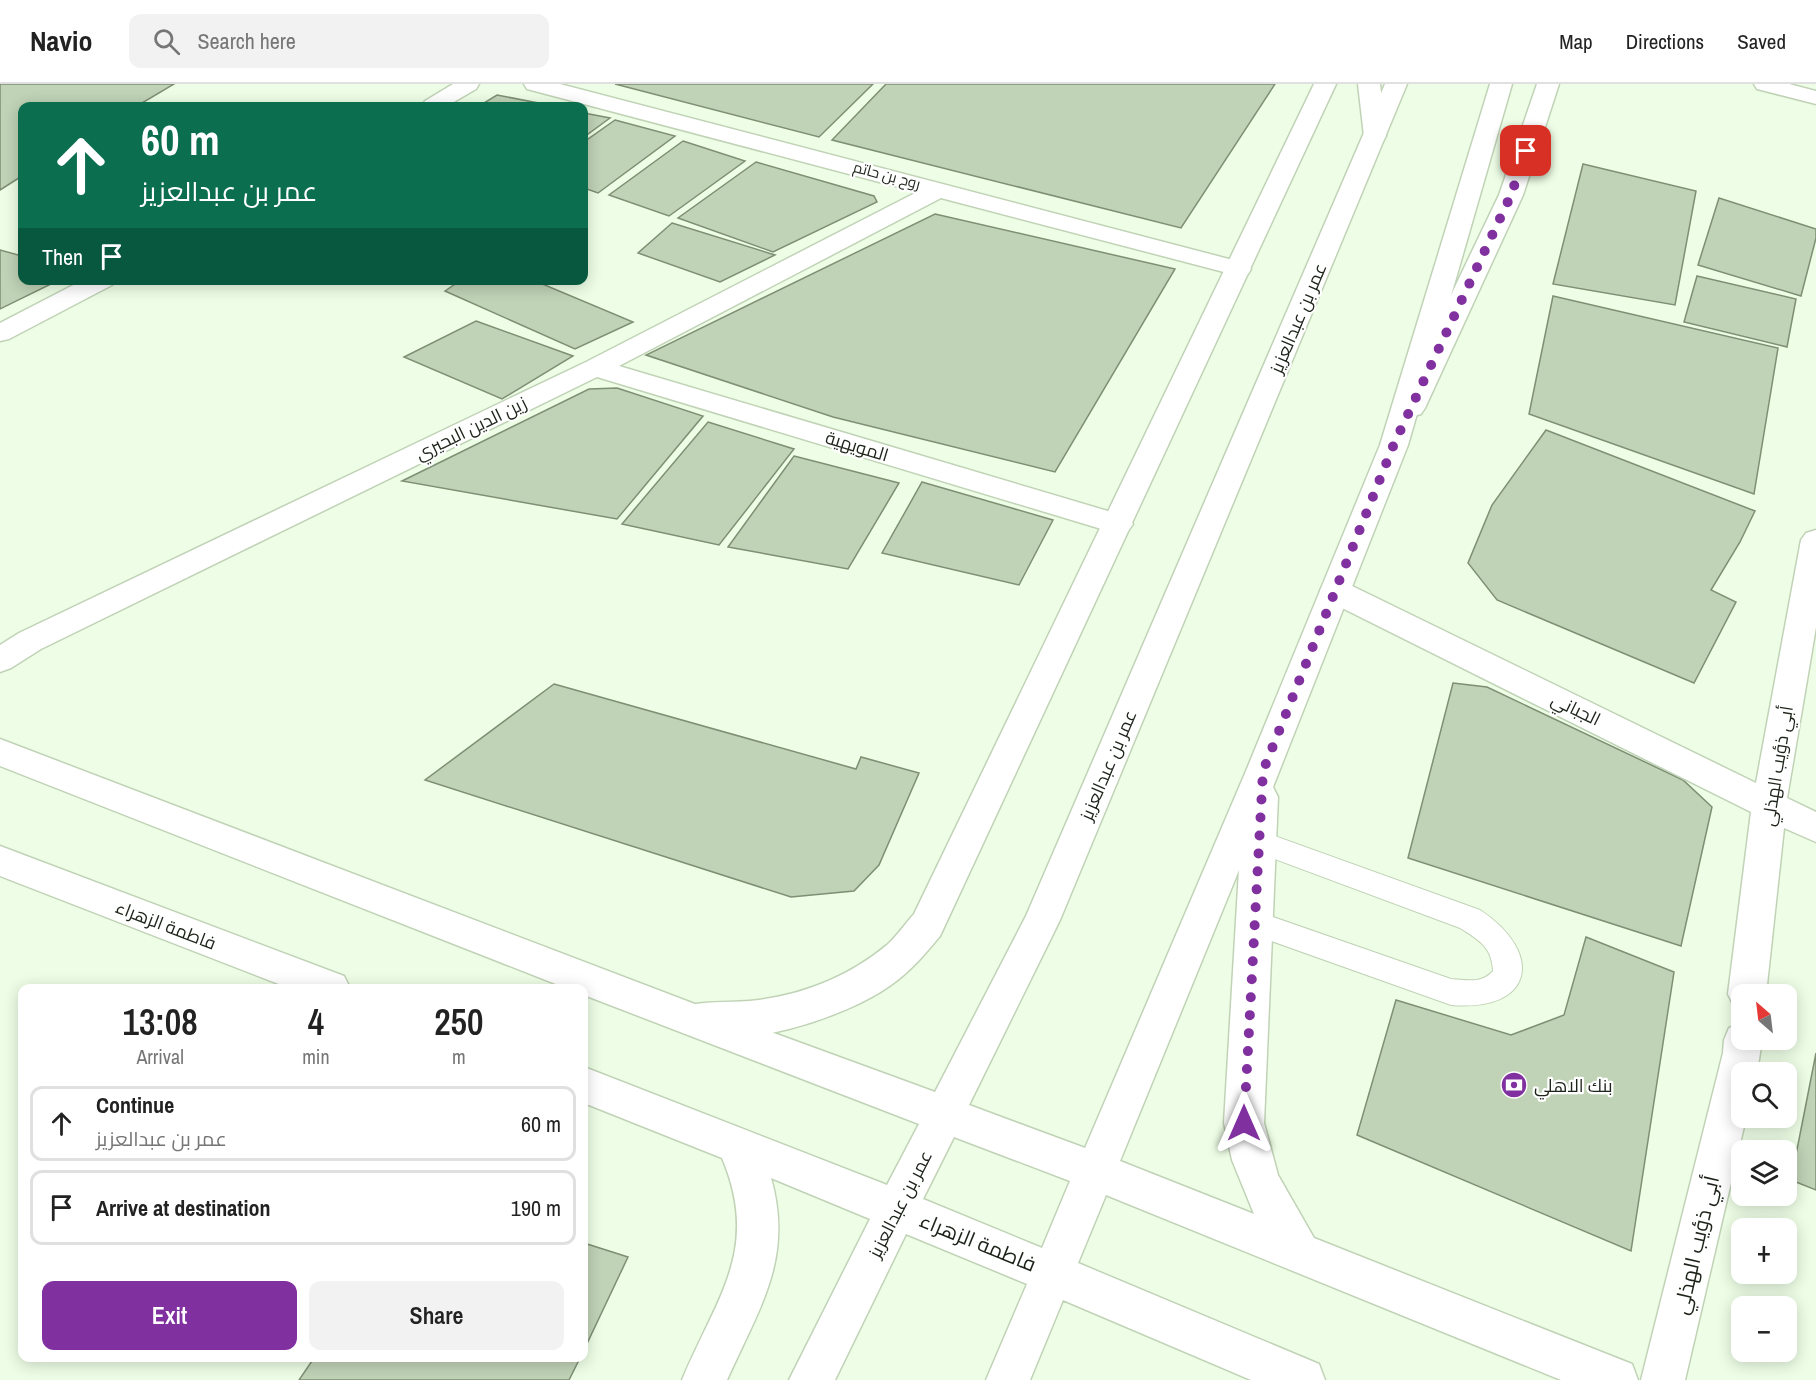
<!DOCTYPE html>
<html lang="en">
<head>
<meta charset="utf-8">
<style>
  body { margin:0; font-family:"Archivo Narrow",Cairo,sans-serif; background:#f2f2f2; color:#222; height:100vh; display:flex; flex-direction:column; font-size:22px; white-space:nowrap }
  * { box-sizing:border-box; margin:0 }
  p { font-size:20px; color:#767676 }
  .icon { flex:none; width:33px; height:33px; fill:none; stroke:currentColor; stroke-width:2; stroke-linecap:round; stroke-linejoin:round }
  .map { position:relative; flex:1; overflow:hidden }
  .details { position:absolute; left:18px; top:900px; width:570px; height:378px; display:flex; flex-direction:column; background:#fff; border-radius:12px; box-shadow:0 3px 15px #0003 }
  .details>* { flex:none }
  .hud { position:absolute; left:18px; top:18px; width:570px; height:183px; border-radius:12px; box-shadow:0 3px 15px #0003; background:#0b6e4f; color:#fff; overflow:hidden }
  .needle { width:39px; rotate:332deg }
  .fabs { position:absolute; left:1731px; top:900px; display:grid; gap:12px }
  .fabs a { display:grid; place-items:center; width:66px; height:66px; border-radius:12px; background:#fff; box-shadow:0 3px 15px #0003; font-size:30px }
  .pin { position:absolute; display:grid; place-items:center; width:51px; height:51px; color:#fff; margin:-26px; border-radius:12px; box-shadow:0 3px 9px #0006 }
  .me { position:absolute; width:66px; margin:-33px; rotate:0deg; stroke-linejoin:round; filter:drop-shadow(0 0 4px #0008) }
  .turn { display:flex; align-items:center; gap:21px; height:126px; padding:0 24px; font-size:27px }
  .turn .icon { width:78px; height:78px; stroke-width:2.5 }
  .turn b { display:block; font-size:42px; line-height:51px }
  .then { display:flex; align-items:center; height:57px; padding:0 24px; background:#0003; gap:12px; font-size:22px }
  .eta { display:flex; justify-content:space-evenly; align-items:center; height:102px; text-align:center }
  .eta b { font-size:36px; font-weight:600; line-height:42px }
  .cta { display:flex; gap:12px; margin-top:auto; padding:12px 24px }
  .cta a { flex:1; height:69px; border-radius:12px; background:#8130a0; color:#fff; font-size:24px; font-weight:600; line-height:69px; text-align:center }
  .cta a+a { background:#f2f2f2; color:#222 }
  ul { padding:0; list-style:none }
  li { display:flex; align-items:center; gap:18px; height:75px; margin:0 12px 9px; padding:0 12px; border:3px solid #e0e0e0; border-radius:12px }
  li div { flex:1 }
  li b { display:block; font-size:22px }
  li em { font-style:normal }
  header { display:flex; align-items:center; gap:36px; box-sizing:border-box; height:84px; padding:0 30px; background:#fff; border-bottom:2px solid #e0e0e0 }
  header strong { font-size:28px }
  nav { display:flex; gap:33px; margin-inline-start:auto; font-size:21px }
  .search { width:420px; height:54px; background:#f2f2f2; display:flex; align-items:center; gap:15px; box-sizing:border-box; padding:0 21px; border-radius:12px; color:#767676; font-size:22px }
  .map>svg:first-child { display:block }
</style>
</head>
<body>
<header>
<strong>Navio</strong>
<div class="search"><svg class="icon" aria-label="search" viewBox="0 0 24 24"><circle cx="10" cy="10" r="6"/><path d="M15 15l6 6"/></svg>Search here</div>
<nav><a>Map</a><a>Directions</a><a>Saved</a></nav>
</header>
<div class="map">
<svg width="1816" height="1296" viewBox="0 0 1816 1296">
  <rect width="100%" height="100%" fill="#eefee6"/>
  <!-- building -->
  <g fill="#c0d3b6" stroke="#7e8f74" stroke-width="1.5">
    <path d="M0,0H174L137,22H22V92L0,106Z"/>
    <path d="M615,0H873L819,53Z"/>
    <path d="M886,0H1275L1181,144L832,56Z"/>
    <path d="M497,11L554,22H479Z"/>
    <path d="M584,29L610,34L584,53Z"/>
    <path d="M615,36L675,52L598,109L584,104V58Z"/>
    <path d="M683,57L745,77L669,132L609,111Z"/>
    <path d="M756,78L874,112L877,118L773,168L678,134Z"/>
    <path d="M1583,80L1696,107L1675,221L1553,200Z"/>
    <path d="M1719,114L1816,145V154L1801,212L1698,181Z"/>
    <path d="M935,130L1175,185L1055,388L833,333L646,271Z"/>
    <path d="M672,139L775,171L720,198L638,169Z"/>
    <path d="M0,166L22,172V196H59L0,225Z"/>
    <path d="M1697,192L1796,215L1787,263L1684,238Z"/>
    <path d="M461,196H533L633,238L575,265L445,207Z"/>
    <path d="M1553,212L1778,264L1754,410L1529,330Z"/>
    <path d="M476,237L573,272L502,315L404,273Z"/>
    <path d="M617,304L703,332L617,435L402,397L589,305Z"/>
    <path d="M708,338L794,365L719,461L622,440Z"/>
    <path d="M1546,346L1755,427L1740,458L1711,506L1736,518L1694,599L1497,516L1468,479L1492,421Z"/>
    <path d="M794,372L899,399L848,485L728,463Z"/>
    <path d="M922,398L1053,436L1019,501L882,469Z"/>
    <path d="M1453,599L1487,603L1683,696L1712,723L1681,862L1408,774Z"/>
    <path d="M554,600L856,685L861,673L919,689L879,781L854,807L791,813L425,696Z"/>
    <path d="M1586,853L1674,888L1631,1167L1357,1051L1396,916L1511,951L1564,931Z"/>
    <path d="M1816,969V1106L1791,1096Z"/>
    <path d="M584,1159L628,1173L584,1266Z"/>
    <path d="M314,1274H580L569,1296H299Z"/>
  </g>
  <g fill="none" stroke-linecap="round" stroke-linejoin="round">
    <defs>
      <path id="service" d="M1258,746L1480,826C1545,869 1534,928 1451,921L1243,847L1239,838L1243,829L1253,826L1451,895C1466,896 1482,900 1493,887C1492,863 1479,856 1460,844L1248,765L1244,757L1248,749Z"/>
      <g id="minor">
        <path d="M453,0H479L476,5L447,22H422L425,17Z"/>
        <path d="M524,0H560L1248,180L1251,185L1248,190L1239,192L941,114L619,282L1128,433L1133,440L1128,447L1118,450L1108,447L597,293L41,565L11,584L0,588V561L19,549L586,278L917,108L527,5Z"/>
        <path d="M1754,0H1789L1816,7V20L1757,5Z"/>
        <path d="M83,196H115L112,201L9,255L0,257V239Z"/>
        <path d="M1816,446V543L1787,714L1816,728V758L1784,744L1766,910H1742V925L1734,922L1728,910L1751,728L1324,515L1320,507L1324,499L1335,496L1346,499L1756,699L1801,456L1806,449Z"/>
        <path d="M1742,939V956H1762L1757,988H1742V1034H1746L1685,1296H1641L1723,969L1724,956L1729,944Z"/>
      </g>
      <g id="tertiary">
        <path d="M1314,0H1336L940,852C925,870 911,887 891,901C845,934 737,969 681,948L676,936L681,924C703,916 726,919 749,917C800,912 847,894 887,861C897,852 905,840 914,830Z"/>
        <path d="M1358,0H1380L1386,52L1383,57L1375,59L1367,57L1364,52Z"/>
        <path d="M1537,0H1559L1523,111L1425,324L1421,330L1411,333L1401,330L1397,324L1499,111Z"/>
      </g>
      <g id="secondary">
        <path d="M1385,0H1407L1060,836L969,1021L1085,1064L1246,687L1380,361L1490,0H1512L1408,361L1273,703L1278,713L1264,1039L1278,1091L1314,1154L1632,1280L1638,1296H1561L1106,1111L1078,1179L1319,1280L1325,1296H1251L1063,1216L1030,1296H986L1027,1200L906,1150L835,1296H789L870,1135L771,1094C794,1175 759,1224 727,1296H682C716,1214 761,1166 722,1074L584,1019V983L887,1101L919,1040L584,911V904H566L0,682V655L700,922L935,1008L1026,832ZM1239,786L1224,1039L1232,1076L1254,1130L1120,1077ZM954,1053L1070,1097L1042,1164L923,1115Z"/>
        <path d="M0,762L344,892L350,904H289L0,792Z"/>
      </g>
    </defs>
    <!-- service casing -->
    <use href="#service" stroke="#c0d3b6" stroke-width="2"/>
    <!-- minor casing -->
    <use href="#minor" stroke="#c0d3b6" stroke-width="3"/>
    <!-- tertiary casing -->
    <use href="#tertiary" stroke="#c0d3b6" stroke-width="3"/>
    <!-- secondary casing -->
    <use href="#secondary" stroke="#c0d3b6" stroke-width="3"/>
    <!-- service -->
    <use href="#service" fill="#fff" fill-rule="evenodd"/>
    <!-- minor -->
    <use href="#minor" fill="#fff" fill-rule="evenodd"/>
    <!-- tertiary -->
    <use href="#tertiary" fill="#fff" fill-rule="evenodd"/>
    <!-- secondary -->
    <use href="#secondary" fill="#fff" fill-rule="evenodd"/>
  </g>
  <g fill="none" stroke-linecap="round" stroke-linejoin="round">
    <!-- route -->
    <path stroke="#8130a0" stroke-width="10" stroke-dasharray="0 18" d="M1244,1039L1263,687L1394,360L1511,111L1526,67"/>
  </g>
  <!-- icons -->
  <defs>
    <symbol id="bank-disc" viewBox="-11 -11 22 22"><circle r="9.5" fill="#8130a0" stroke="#fff"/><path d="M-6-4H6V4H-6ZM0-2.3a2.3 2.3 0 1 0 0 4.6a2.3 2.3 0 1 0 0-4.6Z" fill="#fff"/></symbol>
  </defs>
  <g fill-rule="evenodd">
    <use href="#bank-disc" x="1499" y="986" width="30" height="30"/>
  </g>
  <g text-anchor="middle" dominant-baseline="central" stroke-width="4.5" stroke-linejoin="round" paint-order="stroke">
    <!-- far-street labels -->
    <g font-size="15" fill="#1c2319" stroke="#fff">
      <text transform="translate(887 91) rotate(15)">روح بن حاتم</text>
    </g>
    <!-- street labels -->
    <g font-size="18" fill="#1c2319" stroke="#fff">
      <text transform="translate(1298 234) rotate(-67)">عمر بن عبدالعزيز</text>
      <text transform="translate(471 344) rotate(-26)">زين الدين البحيري</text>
      <text transform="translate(857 362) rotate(17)">المويهية</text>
      <text transform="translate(1576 625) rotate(26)">الجباني</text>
      <text transform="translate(1108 681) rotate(-67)">عمر بن عبدالعزيز</text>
      <text transform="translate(1777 682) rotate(-81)">أبي ذؤيب الهذلي</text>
      <text transform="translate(166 841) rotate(21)">فاطمة الزهراء</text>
      <text transform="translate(900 1120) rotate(-63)">عمر بن عبدالعزيز</text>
    </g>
    <!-- poi labels -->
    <g font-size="18" fill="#1c2319" stroke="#fff" text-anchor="start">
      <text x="1534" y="1001">بنك الاهلي</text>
    </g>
    <!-- near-street labels -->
    <g font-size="21" fill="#1c2319" stroke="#fff">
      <text transform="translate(978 1158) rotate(22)">فاطمة الزهراء</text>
      <text transform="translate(1696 1161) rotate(-77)">أبي ذؤيب الهذلي</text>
    </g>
  </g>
</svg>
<div class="fabs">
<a><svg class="needle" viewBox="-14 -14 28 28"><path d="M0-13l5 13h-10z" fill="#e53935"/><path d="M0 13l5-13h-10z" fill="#767676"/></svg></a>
<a><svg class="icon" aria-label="search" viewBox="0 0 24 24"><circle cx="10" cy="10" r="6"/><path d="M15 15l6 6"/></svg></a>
<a><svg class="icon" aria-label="layers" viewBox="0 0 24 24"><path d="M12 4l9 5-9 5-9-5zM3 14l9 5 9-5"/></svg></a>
<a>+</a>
<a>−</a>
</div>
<div class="pin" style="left:1526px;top:67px;background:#d93025"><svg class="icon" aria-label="arrive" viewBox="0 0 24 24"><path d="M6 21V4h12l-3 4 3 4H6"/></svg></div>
<svg class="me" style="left:1244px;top:1039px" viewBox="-20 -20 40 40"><path d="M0-17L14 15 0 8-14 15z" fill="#8130a0" stroke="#fff" stroke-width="4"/></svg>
<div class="hud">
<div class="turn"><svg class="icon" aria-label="ahead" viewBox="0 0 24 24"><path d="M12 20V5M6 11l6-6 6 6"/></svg><div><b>60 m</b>عمر بن عبدالعزيز</div></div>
<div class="then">Then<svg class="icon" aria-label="arrive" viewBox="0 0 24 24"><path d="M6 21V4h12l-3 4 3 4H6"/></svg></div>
</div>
<section class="details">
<div class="eta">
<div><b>13:08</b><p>Arrival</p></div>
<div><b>4</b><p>min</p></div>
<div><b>250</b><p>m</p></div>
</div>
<ul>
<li><svg class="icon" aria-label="ahead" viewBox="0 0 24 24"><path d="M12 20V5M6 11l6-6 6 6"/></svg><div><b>Continue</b><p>عمر بن عبدالعزيز</p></div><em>60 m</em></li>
<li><svg class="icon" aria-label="arrive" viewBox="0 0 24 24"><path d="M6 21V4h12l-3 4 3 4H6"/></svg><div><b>Arrive at destination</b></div><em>190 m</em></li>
</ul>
<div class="cta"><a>Exit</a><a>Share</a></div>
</section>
</div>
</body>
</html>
